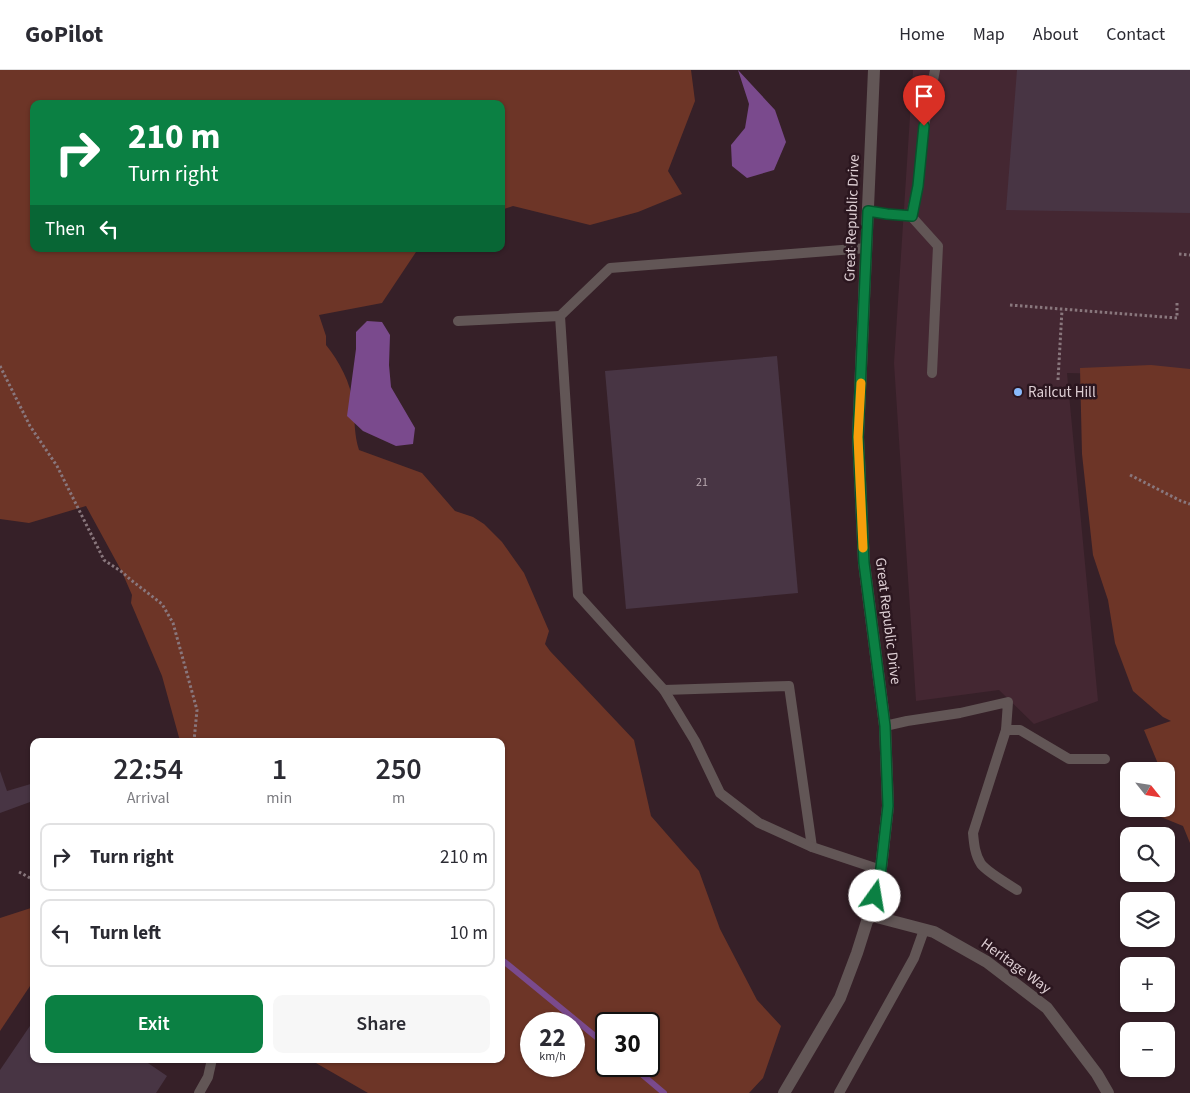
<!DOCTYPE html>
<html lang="en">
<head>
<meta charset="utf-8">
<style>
  body { margin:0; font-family:"Source Sans 3",sans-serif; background:#f7f7f7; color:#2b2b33; height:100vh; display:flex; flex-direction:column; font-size:19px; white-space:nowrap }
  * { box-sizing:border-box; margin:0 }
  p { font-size:16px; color:#7c7c81 }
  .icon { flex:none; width:28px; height:28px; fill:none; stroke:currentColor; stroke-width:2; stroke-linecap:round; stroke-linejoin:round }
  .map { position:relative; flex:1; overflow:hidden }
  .sheet { position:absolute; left:30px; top:668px; width:475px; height:325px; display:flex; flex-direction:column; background:#fff; border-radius:10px; box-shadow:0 1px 4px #0004 }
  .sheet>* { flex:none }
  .top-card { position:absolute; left:30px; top:30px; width:475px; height:152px; border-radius:10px; box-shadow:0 1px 4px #0004; background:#0b8043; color:#fff; overflow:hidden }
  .needle { width:32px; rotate:120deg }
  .buttons { position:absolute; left:1120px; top:692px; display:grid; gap:10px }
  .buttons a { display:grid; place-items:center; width:55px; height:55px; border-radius:10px; background:#fff; box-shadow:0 1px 4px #0004; font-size:25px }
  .speed { position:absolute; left:520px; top:942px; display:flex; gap:10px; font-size:25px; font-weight:700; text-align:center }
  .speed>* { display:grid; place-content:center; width:65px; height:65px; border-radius:50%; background:#fff; box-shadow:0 1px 4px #0004; line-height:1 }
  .speed small { font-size:12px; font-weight:400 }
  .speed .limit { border:2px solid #111; border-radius:8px; background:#fff; color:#111 }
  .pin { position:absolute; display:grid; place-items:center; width:42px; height:42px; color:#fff; margin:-51px -21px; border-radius:50% 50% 50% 0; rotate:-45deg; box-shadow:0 0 5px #0007 }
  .pin .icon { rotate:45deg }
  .me { position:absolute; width:55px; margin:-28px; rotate:13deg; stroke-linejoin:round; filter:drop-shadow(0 0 4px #0008) }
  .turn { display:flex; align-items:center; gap:18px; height:105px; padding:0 15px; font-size:22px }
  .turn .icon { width:65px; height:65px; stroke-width:2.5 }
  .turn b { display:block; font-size:35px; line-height:42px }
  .then { display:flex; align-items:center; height:48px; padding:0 15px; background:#0003; gap:10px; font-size:19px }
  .eta { display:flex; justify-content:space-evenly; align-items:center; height:85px; text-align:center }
  .eta b { font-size:30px; font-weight:600; line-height:35px }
  .button { display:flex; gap:10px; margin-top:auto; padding:10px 15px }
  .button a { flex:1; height:58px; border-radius:10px; background:#0b8043; color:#fff; font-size:20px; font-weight:600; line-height:58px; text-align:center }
  .button a+a { background:#f7f7f7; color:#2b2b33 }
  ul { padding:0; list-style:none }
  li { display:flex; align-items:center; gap:15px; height:68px; margin:0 10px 8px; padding:0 5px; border:2px solid #e1e1e2; border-radius:10px }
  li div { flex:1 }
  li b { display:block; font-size:19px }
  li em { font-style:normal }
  header { display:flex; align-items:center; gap:30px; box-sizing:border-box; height:70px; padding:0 25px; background:#fff; border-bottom:1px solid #e1e1e2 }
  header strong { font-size:24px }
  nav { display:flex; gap:28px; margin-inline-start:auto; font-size:18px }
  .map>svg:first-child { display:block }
</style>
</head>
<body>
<header>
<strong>GoPilot</strong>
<nav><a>Home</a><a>Map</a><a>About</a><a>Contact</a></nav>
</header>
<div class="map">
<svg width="1190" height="1023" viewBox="0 0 1190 1023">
  <rect width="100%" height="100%" fill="#362028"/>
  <!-- built -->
  <path fill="#442732" d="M913,0H1190V306L1067,303L1098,631L1034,654L999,620L916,631L894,293Z"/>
  <!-- green -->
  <g fill="#6d3527" fill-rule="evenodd">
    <path d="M0,0H691L695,31L668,101L682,124L638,142L590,155L513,136L501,140V34H34V179H418L382,233L319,245L326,266V275C339,291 351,313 353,334C355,350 354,365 359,380L422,403L455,441L473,447L484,454L502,472L524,503L549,561L545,574L550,581L634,670L651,746L699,801L720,859L757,930L781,956L763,1008L749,1023H368L309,989H501V671H180L162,606L131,533L132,525L122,502L86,436L29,453L0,449ZM531,954H574V996H531ZM606,954H649V996H606Z"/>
    <path d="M1151,295L1190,299V773L1183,756L1161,747L1174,732L1166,714V701H1161L1144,660L1171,651L1163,647L1133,621L1115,573L1108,530L1093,485L1082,384L1080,298Z"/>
    <path d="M34,837V910L0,961V848Z"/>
  </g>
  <!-- water -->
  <g fill="#7a4a8d">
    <path d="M738,0L775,40L786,72L774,100L747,108L732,96L731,75L745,58L749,34Z"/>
    <path d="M367,251L382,252L390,265L389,295L391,317L415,358L413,374L396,376L363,361L347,346L356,279V262Z"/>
  </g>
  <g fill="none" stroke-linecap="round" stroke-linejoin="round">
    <!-- stream -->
    <g stroke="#7a4a8d" stroke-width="6">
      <path d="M501,889L606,975"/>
      <path d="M632,996L664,1023"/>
    </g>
  </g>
  <!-- building -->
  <g fill="#483544">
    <path d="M1017,0H1190V143L1006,140Z"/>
    <path d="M777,286L798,523L626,539L605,301Z"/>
    <path d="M0,701L7,721L34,713V745L30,732L0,743Z"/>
    <path d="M34,950V989H142L167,1006L156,1023H0V1000Z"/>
  </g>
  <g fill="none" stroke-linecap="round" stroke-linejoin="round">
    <!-- path -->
    <g stroke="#89777d" stroke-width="3" stroke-dasharray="2.5 2.5" stroke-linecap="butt">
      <path d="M1179,184L1190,185"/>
      <path d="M1010,235L1177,248V231"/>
      <path d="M0,296L30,356L57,396L104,490L122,502L131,510L162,534L173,553L197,640L194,671"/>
      <path d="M1058,310L1062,240"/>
      <path d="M1130,405L1181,431L1190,434"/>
      <path d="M19,802L34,810"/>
    </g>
    <!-- lane -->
    <g stroke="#625656" stroke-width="10">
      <path d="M868,141L887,144L911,146L938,176L932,303"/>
      <path d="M911,146L918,116L924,56L935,0"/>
      <path d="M560,246L610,198L867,178"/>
      <path d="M458,251L560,246L578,525L664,620L789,616L812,777L881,800"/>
      <path d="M664,620L695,671L720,723L759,753L812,777"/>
      <path d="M885,656L907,651L960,643L1008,632L1006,660L973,763C974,774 975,785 981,794C986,801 1009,815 1017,820"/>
      <path d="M1006,660H1020L1069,689H1105"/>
      <path d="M199,1023L208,1007L212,989"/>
      <path d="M839,1023L914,888L924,860"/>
    </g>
    <!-- street -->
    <g stroke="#625656" stroke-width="12">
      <path d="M869,845L934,862L987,892L1047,938L1097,1004L1108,1023"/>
      <path d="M784,1023L840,928L857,883L869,845L880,807L888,736L885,656L864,493L858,367L874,0"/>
    </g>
  </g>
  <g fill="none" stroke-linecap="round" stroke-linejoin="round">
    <defs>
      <path id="route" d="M875,826L880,807L888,736L885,656L864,493L858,367L868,141L887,144L912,146L918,116L924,56"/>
    </defs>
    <!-- route casing -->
    <use href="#route" stroke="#07532c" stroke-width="12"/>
    <!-- route -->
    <use href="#route" stroke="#0b8043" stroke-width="9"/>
    <!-- slow -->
    <path stroke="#f59e0b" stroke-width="9" d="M861,313L858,367L863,478"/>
  </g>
  <!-- markers -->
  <circle fill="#89bafc" stroke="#2b161f" stroke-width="2" cx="1018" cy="322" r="5"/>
  <g text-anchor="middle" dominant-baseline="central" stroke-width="5" stroke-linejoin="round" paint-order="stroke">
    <!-- number labels -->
    <g font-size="12" fill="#b8a8b0">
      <text x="702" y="412">21</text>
    </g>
    <!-- street labels -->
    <g font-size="15" fill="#decfd4" stroke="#2b161f">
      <text transform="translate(852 148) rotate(-88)">Great Republic Drive</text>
      <text transform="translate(888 551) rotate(83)">Great Republic Drive</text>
      <text transform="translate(1016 896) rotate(36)">Heritage Way</text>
    </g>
    <!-- poi labels -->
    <g font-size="15" fill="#decfd4" stroke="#2b161f" text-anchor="start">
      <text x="1028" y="322">Railcut Hill</text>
    </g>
  </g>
</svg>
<div class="buttons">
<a><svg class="needle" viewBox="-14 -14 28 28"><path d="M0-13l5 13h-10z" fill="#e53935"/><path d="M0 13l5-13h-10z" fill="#7c7c81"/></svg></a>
<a><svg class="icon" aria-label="search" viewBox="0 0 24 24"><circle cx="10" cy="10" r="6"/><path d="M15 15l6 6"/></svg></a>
<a><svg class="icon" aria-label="layers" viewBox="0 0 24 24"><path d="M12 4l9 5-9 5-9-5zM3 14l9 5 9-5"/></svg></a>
<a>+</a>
<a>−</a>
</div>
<div class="speed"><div>22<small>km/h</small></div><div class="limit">30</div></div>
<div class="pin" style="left:924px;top:56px;background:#d93025"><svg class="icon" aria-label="arrive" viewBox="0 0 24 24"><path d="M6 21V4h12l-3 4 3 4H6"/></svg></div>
<svg class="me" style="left:875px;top:826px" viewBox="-20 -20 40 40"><circle r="19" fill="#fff"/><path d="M0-13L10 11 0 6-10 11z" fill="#0b8043"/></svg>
<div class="top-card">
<div class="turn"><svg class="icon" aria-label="right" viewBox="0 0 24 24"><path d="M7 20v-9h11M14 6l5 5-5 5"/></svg><div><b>210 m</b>Turn right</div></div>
<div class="then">Then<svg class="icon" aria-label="left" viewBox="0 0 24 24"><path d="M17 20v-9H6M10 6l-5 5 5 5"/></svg></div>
</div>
<section class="sheet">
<div class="eta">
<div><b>22:54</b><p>Arrival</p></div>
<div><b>1</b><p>min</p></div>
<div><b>250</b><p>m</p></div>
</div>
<ul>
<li><svg class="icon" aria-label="right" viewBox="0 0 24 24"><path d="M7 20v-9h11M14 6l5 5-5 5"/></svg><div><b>Turn right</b></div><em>210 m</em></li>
<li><svg class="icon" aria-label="left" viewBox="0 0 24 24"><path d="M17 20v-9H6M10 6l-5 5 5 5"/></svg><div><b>Turn left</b></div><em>10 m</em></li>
</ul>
<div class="button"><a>Exit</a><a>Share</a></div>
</section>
</div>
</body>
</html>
